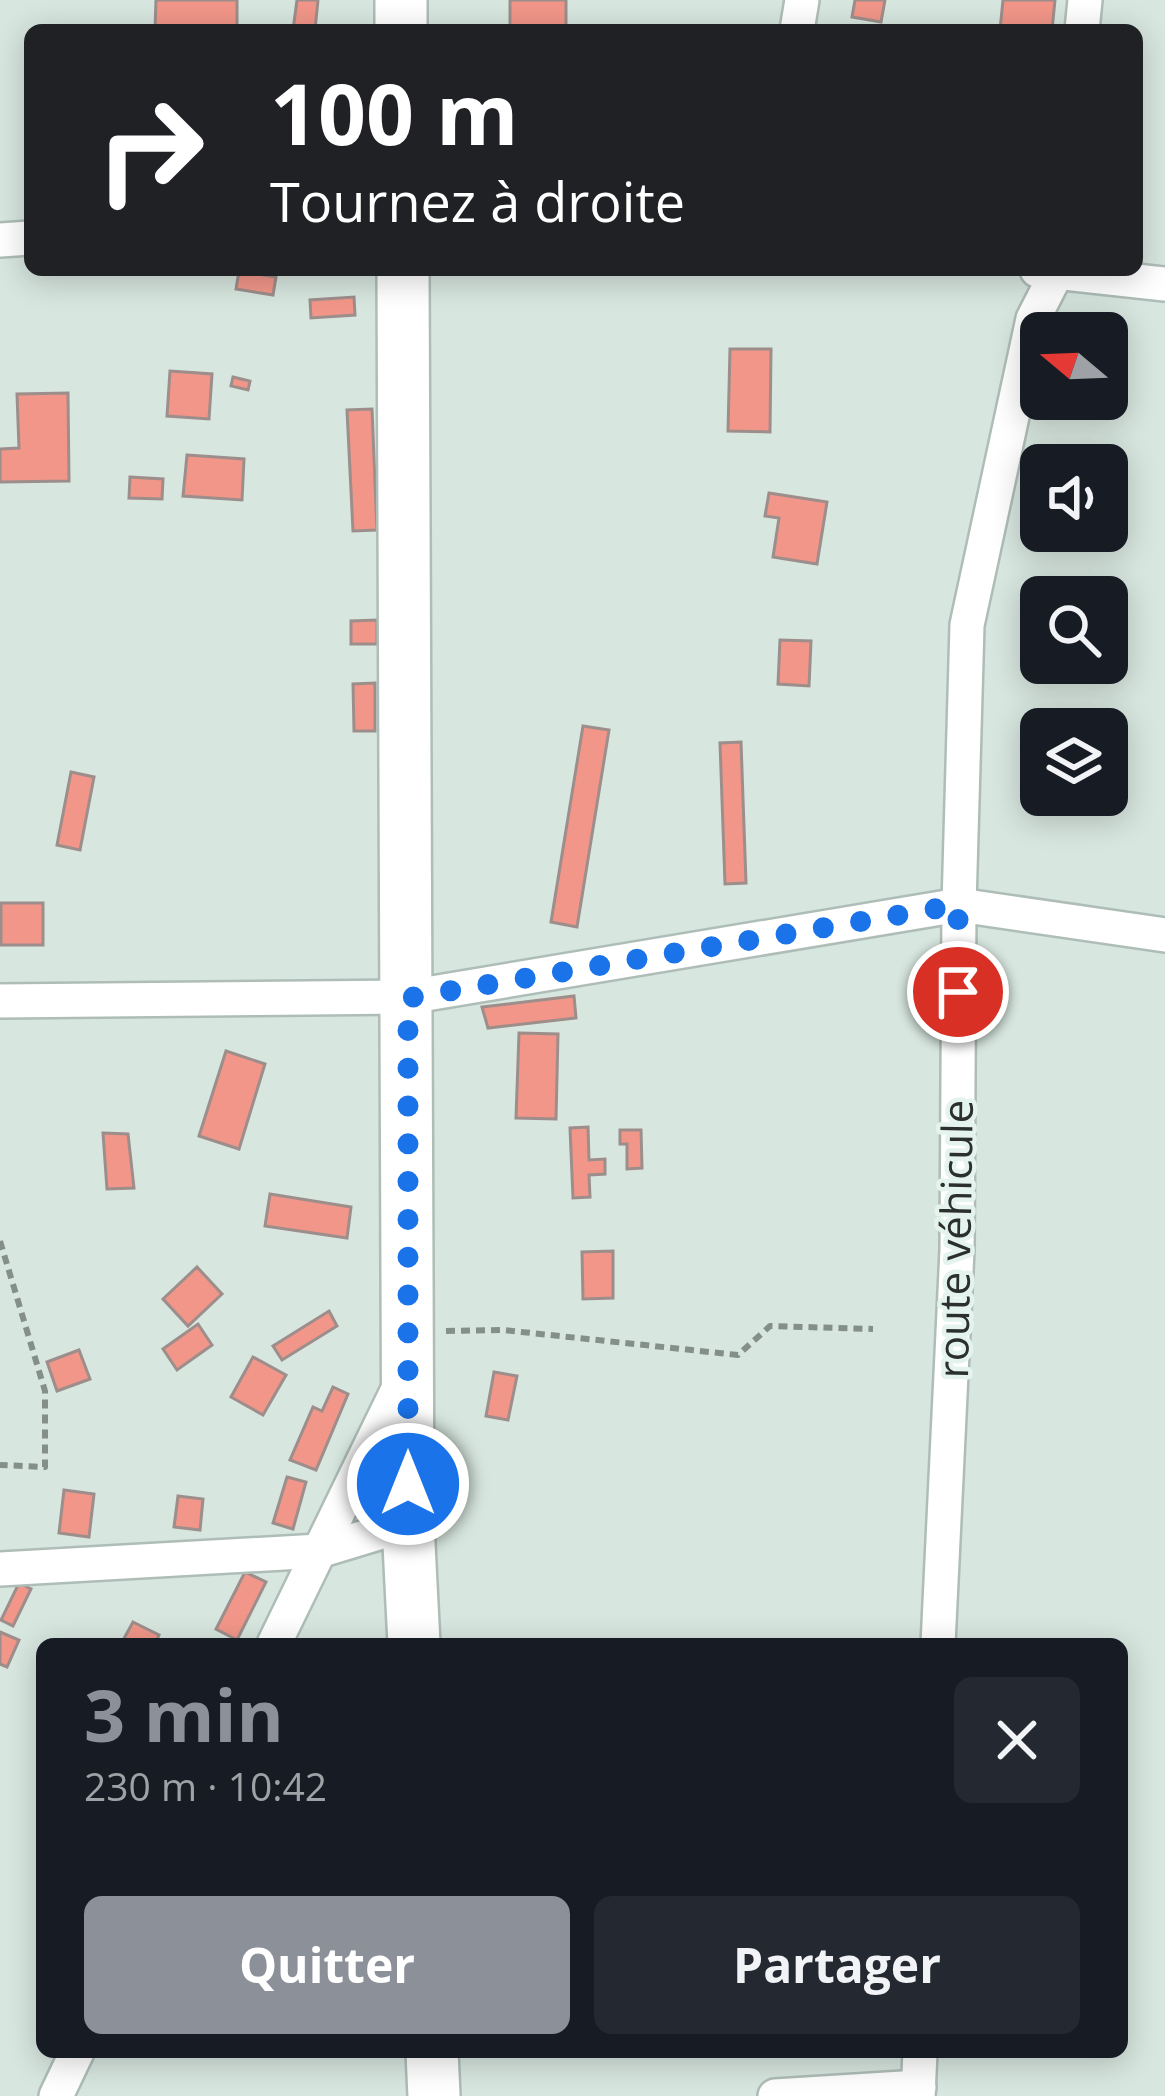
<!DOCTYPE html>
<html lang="fr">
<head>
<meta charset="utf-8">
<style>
  body { margin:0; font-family:"Open Sans",sans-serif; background:#242831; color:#f1f3f6; height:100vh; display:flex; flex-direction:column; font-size:45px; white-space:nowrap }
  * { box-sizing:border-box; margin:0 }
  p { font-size:39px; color:#9ea1a6 }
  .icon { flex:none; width:66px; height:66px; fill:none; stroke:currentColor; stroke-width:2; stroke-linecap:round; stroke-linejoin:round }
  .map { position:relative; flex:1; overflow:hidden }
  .side { position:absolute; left:36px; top:1638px; width:1092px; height:420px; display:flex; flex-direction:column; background:#171b24; border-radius:18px; box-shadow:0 6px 30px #0003 }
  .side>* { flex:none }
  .guide { position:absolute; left:24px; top:24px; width:1119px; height:252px; border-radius:18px; box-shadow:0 6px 30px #0003; background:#202124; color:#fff; overflow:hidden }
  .needle { width:78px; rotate:289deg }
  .buttons { position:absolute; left:1020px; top:312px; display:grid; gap:24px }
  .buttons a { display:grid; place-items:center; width:108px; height:108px; border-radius:18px; background:#171b24; box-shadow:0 6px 30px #0003; font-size:60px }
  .pin { position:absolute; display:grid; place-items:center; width:102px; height:102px; color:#fff; margin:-51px; border:6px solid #fff; border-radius:50%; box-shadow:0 3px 12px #0007 }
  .me { position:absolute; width:132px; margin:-66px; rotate:0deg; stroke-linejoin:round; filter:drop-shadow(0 0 9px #0008) }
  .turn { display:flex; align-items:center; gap:42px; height:252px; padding:0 48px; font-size:54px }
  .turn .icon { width:156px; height:156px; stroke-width:2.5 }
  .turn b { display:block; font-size:84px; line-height:102px }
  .round { display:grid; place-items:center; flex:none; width:126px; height:126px; border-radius:18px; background:#242831 }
  .summary { display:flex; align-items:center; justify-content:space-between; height:204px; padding:0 48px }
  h1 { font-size:72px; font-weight:700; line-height:90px; color:#8c9099 }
  .primary-button { display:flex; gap:24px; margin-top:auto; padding:24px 48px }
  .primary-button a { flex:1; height:138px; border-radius:18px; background:#8c9099; color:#fff; font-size:48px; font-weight:700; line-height:138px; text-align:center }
  .primary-button a+a { background:#242831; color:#f1f3f6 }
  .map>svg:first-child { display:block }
</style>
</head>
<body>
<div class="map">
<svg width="1165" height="2096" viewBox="0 0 1165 2096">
  <rect width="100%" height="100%" fill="#d7e6df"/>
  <!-- building -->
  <g fill="#f29689" stroke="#9d8e8b" stroke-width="3">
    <path d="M156,0H237V30H155Z"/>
    <path d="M297,0H318L315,30H293Z"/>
    <rect x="510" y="0" width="56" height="30"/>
    <path d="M855,0H885L881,22L852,17Z"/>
    <path d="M1003,0H1055L1052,30H1000Z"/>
    <path d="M239,271L276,277L273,295L236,289Z"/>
    <path d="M354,297L355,315L311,318L310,300Z"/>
    <path d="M730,349H771L770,432L728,431Z"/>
    <path d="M170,371L212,374L209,419L167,416Z"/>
    <path d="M233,377L250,381L248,390L231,386Z"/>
    <path d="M68,393L69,481L0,482V449L19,448L17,394Z"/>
    <path d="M372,409L377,530L353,531L347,410Z"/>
    <path d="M187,455L244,459L242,500L183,496Z"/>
    <path d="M130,477L163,479L162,499L129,498Z"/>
    <path d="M769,493L827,502L817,564L773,557L779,518L765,516Z"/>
    <path d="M377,620V644H351V621Z"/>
    <path d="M780,640L811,641L809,686L778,684Z"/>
    <path d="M375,683V731H354L353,684Z"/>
    <path d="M583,726L609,730L577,927L551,922Z"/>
    <path d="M741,742L746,883L725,884L720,743Z"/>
    <path d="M71,772L94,777L80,850L57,845Z"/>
    <rect x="1" y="903" width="42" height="42"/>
    <path d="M574,996L576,1018L488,1028L482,1007Z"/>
    <path d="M519,1033L558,1034L556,1119L516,1118Z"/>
    <path d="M226,1051L265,1064L239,1149L199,1136Z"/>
    <path d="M588,1127L589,1160L605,1159V1174L589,1175L590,1197L573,1198L570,1128Z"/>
    <path d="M620,1130H641L642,1168L627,1169V1144H620Z"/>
    <path d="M103,1133L128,1134L134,1188L107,1189Z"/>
    <path d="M270,1194L351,1207L347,1238L265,1226Z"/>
    <path d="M613,1251V1298L583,1299L582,1252Z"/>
    <path d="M197,1267L222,1294L188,1326L163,1299Z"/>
    <path d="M329,1311L337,1326L282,1360L273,1346Z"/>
    <path d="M198,1324L212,1345L177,1370L163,1349Z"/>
    <path d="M79,1350L90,1379L57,1391L47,1362Z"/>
    <path d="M253,1357L286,1375L263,1415L231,1397Z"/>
    <path d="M494,1372L517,1376L508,1420L486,1416Z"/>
    <path d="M333,1387L348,1394L316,1470L290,1460L313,1407L322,1411Z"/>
    <path d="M287,1477L306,1482L293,1529L273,1523Z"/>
    <path d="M64,1490L94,1494L89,1537L59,1533Z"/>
    <path d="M178,1496L203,1499L200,1530L174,1527Z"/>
    <path d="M245,1572L266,1582L237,1640L216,1629Z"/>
    <path d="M19,1583L31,1589L13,1626L1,1620Z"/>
    <path d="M133,1622L159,1635L155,1644H121Z"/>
    <path d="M0,1632L19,1640L7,1667L0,1664Z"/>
  </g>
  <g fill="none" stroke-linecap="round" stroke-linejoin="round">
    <defs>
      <g id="street">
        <path d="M797,30L802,0"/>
        <path d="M1082,30L1085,0"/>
        <path d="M0,240L30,238"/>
        <path d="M1037,270L1165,284"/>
        <path d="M0,1001L408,997L959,905L1165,935"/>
        <path d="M0,1569L319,1551L408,1524"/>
        <path d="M274,1644L402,1381"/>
        <path d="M938,1644L957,1250L959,905L967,625L1033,319L1058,270"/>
        <path d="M56,2096L77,2052"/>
        <path d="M775,2096L919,2087"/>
        <path d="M918,2096L920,2052"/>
      </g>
      <g id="primary">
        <path d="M401,0V30"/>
        <path d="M403,270L408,1524L414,1644"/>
        <path d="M432,2052L434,2096"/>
      </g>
    </defs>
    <!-- street casing -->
    <use href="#street" stroke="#aebdb7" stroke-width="38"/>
    <!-- primary casing -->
    <use href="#primary" stroke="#aebdb7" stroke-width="56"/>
    <!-- path -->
    <g stroke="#848f8a" stroke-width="6" stroke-dasharray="9 6" stroke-linecap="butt">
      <path d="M0,1241L45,1391V1467L0,1465"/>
      <path d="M446,1331L503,1330L738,1355L770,1326L873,1329"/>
    </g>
    <!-- street -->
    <use href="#street" stroke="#fff" stroke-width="33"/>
    <!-- primary -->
    <use href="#primary" stroke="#fff" stroke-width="51"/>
  </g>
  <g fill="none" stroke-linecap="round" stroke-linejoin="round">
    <!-- route -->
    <path stroke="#1a73e8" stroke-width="21" stroke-dasharray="0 37.8" d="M408,1484V998L958,905V992"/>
  </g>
  <g text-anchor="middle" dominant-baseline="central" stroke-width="9" stroke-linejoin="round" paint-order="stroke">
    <!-- street labels -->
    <g font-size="42" fill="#2b302e" stroke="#e4f3ed">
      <text transform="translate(954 1239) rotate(-89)">route véhicule</text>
    </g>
  </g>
</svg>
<div class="buttons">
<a><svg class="needle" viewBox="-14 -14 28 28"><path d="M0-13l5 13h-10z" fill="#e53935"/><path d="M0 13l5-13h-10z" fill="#9ea1a6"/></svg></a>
<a><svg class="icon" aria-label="sound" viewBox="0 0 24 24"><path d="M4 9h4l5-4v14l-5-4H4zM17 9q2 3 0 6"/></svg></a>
<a><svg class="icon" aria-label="search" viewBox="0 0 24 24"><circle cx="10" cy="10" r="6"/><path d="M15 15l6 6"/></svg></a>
<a><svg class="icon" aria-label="layers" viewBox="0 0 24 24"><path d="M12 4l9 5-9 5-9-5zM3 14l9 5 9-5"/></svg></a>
</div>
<div class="pin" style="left:958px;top:992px;background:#d93025"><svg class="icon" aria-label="arrive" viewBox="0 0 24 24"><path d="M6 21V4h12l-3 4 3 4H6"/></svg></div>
<svg class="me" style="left:408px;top:1484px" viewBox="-20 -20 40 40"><circle r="17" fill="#1a73e8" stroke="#fff" stroke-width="3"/><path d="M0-11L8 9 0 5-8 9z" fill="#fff"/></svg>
<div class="guide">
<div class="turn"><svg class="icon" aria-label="right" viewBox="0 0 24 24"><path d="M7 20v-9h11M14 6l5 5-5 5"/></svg><div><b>100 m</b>Tournez à droite</div></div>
</div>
<section class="side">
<div class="summary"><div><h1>3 min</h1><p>230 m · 10:42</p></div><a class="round"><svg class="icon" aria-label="close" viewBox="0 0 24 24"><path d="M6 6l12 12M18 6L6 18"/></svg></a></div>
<div class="primary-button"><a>Quitter</a><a>Partager</a></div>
</section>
</div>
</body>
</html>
